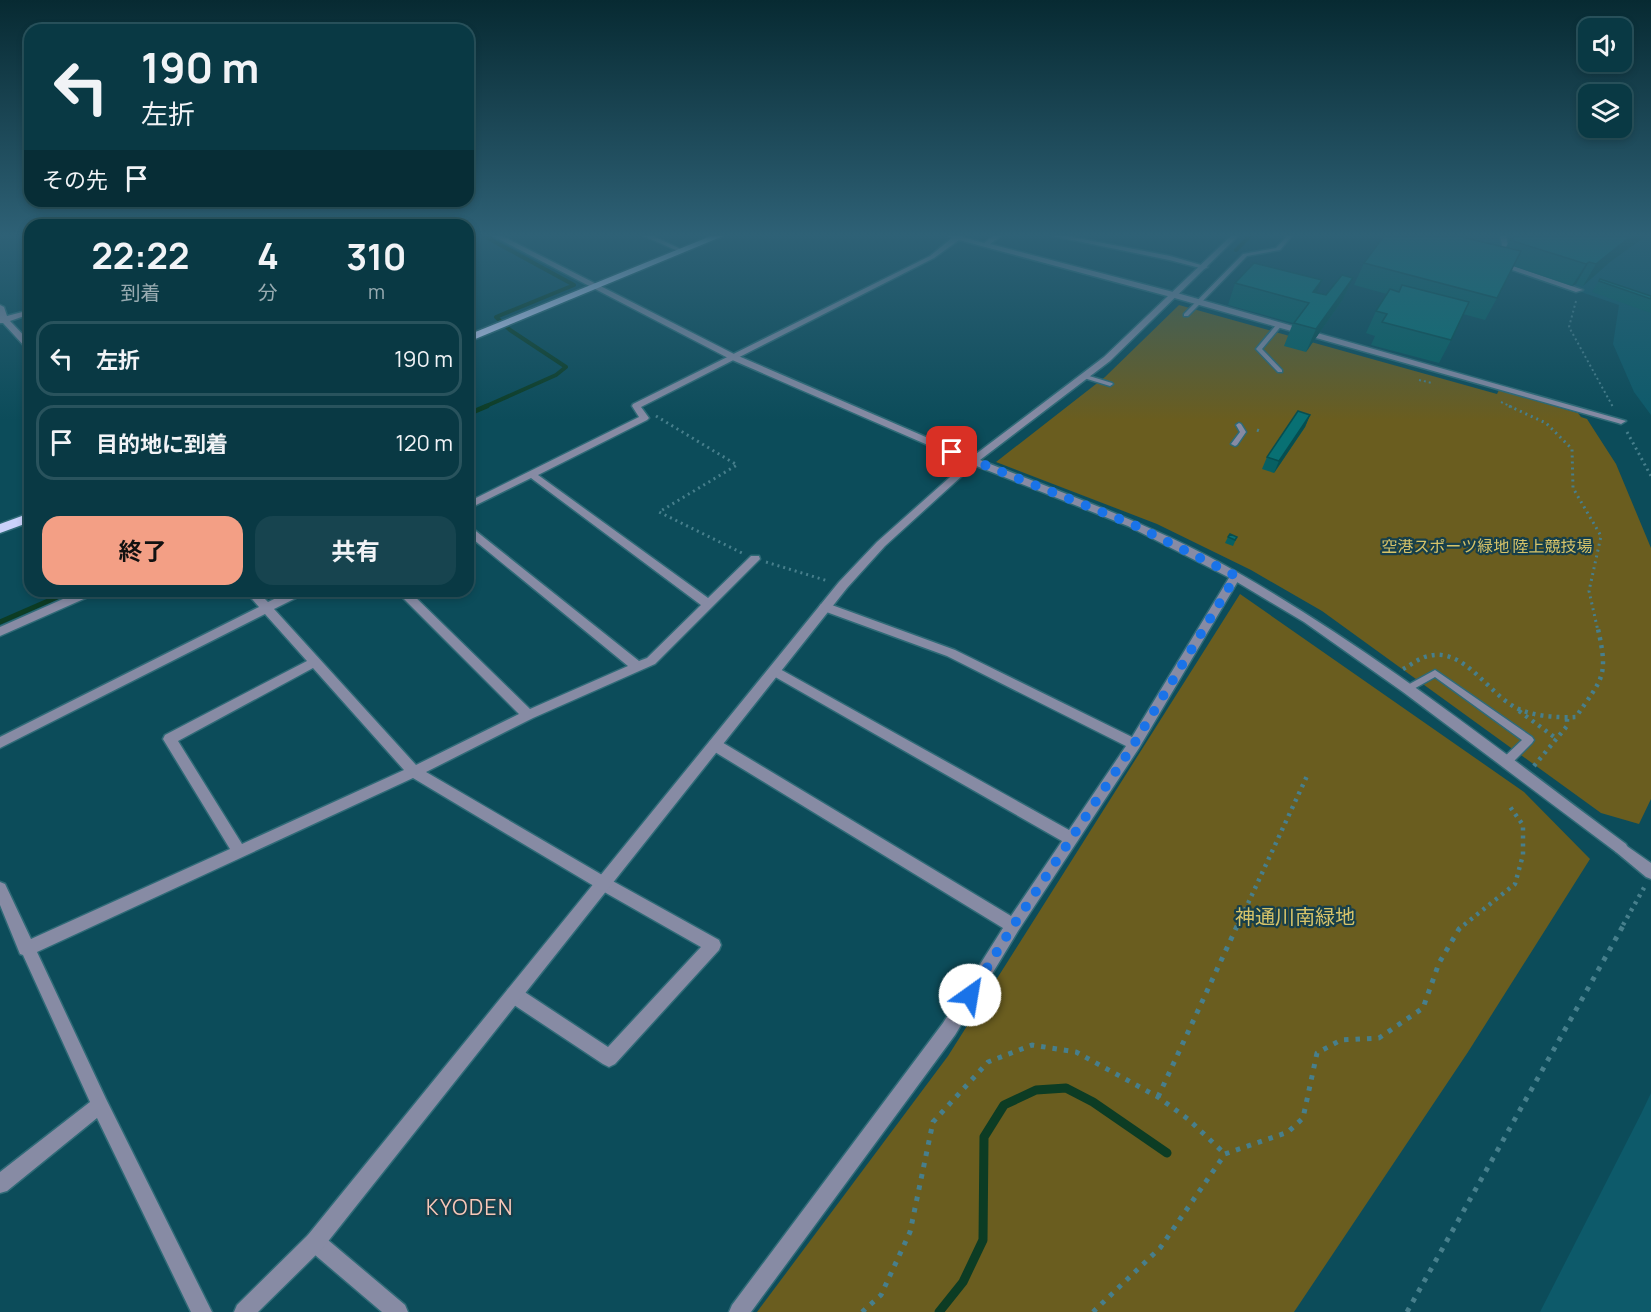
<!DOCTYPE html>
<html lang="ja">
<head>
<meta charset="utf-8">
<style>
  body { margin:0; font-family:Manrope,"Noto Sans JP",sans-serif; background:#17444f; color:#f1f3f6; height:100vh; display:flex; flex-direction:column; font-size:22px; white-space:nowrap }
  * { box-sizing:border-box; margin:0 }
  p { font-size:20px; color:#99acb2 }
  .icon { flex:none; width:33px; height:33px; fill:none; stroke:currentColor; stroke-width:2; stroke-linecap:round; stroke-linejoin:round }
  .map { position:relative; flex:1; overflow:hidden }
  .drawer { position:absolute; left:24px; top:219px; width:450px; height:378px; display:flex; flex-direction:column; background:#093944; border-radius:18px; box-shadow:0 3px 9px #0003,0 0 0 2px #29535d }
  .drawer>* { flex:none }
  .guide { position:absolute; left:24px; top:24px; width:450px; height:183px; border-radius:18px; box-shadow:0 3px 9px #0003,0 0 0 2px #29535d; background:#093944; color:#f1f3f6; overflow:hidden }
  .controls { position:absolute; left:1578px; top:18px; display:grid; gap:12px }
  .controls a { display:grid; place-items:center; width:54px; height:54px; border-radius:12px; background:#093944; box-shadow:0 3px 9px #0003,0 0 0 2px #29535d; font-size:30px }
  .pin { position:absolute; display:grid; place-items:center; width:51px; height:51px; color:#fff; margin:-26px; border-radius:12px; box-shadow:0 3px 9px #0006 }
  .me { position:absolute; width:66px; margin:-33px; rotate:32deg; stroke-linejoin:round; filter:drop-shadow(0 0 4px #0008) }
  .turn { display:flex; align-items:center; gap:21px; height:126px; padding:0 18px; font-size:27px }
  .turn .icon { width:78px; height:78px; stroke-width:2.5 }
  .turn b { display:block; font-size:42px; line-height:51px }
  .then { display:flex; align-items:center; height:57px; padding:0 18px; background:#0003; gap:12px; font-size:22px }
  .eta { display:flex; justify-content:space-evenly; align-items:center; height:102px; text-align:center }
  .eta b { font-size:36px; font-weight:700; line-height:42px }
  .cta { display:flex; gap:12px; margin-top:auto; padding:12px 18px }
  .cta a { flex:1; height:69px; border-radius:18px; background:#f39f85; color:#111; font-size:24px; font-weight:700; line-height:69px; text-align:center }
  .cta a+a { background:#17444f; color:#f1f3f6 }
  ul { padding:0; list-style:none }
  li { display:flex; align-items:center; gap:18px; height:75px; margin:0 12px 9px; padding:0 6px; border:3px solid #29535d; border-radius:18px }
  li div { flex:1 }
  li b { display:block; font-size:22px }
  li em { font-style:normal }
  .map>svg:first-child { display:block }
</style>
</head>
<body>
<div class="map">
<svg width="1651" height="1312" viewBox="0 0 1651 1312">
  <rect width="100%" height="100%" fill="#0c4c5a"/>
  <!-- built -->
  <g fill="#0d5a6a">
    <path d="M1442,236H1651V415L1634,392L1613,344L1619,305L1485,259Z"/>
    <path d="M1651,1093V1312H1540L1641,1114Z"/>
  </g>
  <!-- green -->
  <g fill="#6a5d1f">
    <path d="M1179,305L1497,394L1499,390L1578,413L1581,417L1587,419L1616,464L1651,548V799L1639,824L1601,813L1322,611L1251,570L1157,524L996,462L1105,377Z"/>
    <path d="M1240,594L1524,792L1590,859L1468,1052L1294,1312H757L948,1056Z"/>
  </g>
  <g fill="none" stroke-linecap="round" stroke-linejoin="round">
    <!-- stream-far2 -->
    <g stroke="#0c3c24" stroke-width="4">
      <path d="M1236,250L1250,236"/>
      <path d="M484,407L556,375L566,367L510,330L496,317L574,285L484,236"/>
    </g>
    <!-- stream-far1 -->
    <g stroke="#0c3c24" stroke-width="5">
      <path d="M468,414L487,406"/>
      <path d="M0,622L71,591"/>
    </g>
    <!-- stream -->
    <path stroke="#0c3c24" stroke-width="9" d="M939,1312L963,1282L983,1240L984,1137L1004,1105L1036,1090L1066,1088L1093,1102L1167,1153"/>
    <defs>
      <g id="service">
        <path d="M1287,236H1292L1280,250L1247,256L1188,316H1184V314L1243,254L1276,248Z"/>
        <path d="M1277,324L1282,325L1262,349L1282,370V372H1278L1256,349Z"/>
        <path d="M1086,375L1112,383L1113,384L1110,386L1084,378L1083,377Z"/>
        <path d="M1239,423L1241,424L1246,432L1237,445L1235,446L1231,444L1240,432L1236,425Z"/>
        <path d="M1435,670L1532,737L1534,740L1532,743L1510,765L1506,766L1502,765L1501,762L1502,759L1522,740L1435,677L1410,691H1404L1402,689L1404,687Z"/>
      </g>
      <g id="minor">
        <path d="M644,236H653L685,251L680,252Z"/>
        <path d="M948,236H959L984,243L993,236H1001L990,244L1177,293L1626,421L1621,424L1618,423L1171,297L959,240L934,258L641,407L649,418L647,420L538,475L708,598L751,556H759L760,559L655,664L533,718L426,772L609,879L719,940L721,945L719,950L615,1064L609,1067L603,1064L508,1001L506,995L508,989L514,987L520,989L608,1047L701,947L599,889L413,778L37,952L106,1099L212,1312H191L97,1118L7,1191L0,1193V1172L90,1102L23,955L20,954L0,905V882L5,884L31,939L230,849L163,739L165,735L307,661L265,614L0,748V737L259,607L245,591H257L268,602L291,591H306L304,594L274,609L416,765L519,714L396,591H409L530,709L628,666L468,535V527L472,528L639,661L647,658L701,605L531,478L468,509V502L639,417L632,406L633,404L930,256L952,238ZM313,668L404,770L242,844L178,741Z"/>
        <path d="M1053,236H1067L1170,256L1208,267L1204,269L1169,260Z"/>
        <path d="M1500,236H1506L1508,245L1496,260L1583,290L1576,292L1489,262V260L1502,245Z"/>
        <path d="M0,305L4,307L7,316L30,310V314L10,321L30,342V349H27L3,323H0Z"/>
        <path d="M1236,572L1241,576L1139,748L1018,931L955,1035L751,1312H729L732,1305L943,1023L1003,928L710,749L708,745L710,741L715,740L720,741L1011,916L1062,841L770,674L768,671L770,668H778L1069,830L1126,746L947,656L821,610L819,607L821,604H829L955,650L1132,737L1232,573Z"/>
        <path d="M81,591H97L95,594L0,636V627Z"/>
        <path d="M1621,842L1651,863V879L1646,877L1616,852L1614,848L1616,844Z"/>
        <path d="M315,1232L322,1235L405,1305L408,1312H382L308,1249L305,1242L308,1235Z"/>
      </g>
      <path id="tertiary" d="M493,236H502L736,355L972,457L1104,357L1231,236H1238L1110,361L980,460C1068,495 1160,527 1242,575C1378,653 1501,751 1626,844L1628,848L1626,852L1621,854L1616,852L1403,692L1304,622L1232,579L1128,526L974,465L885,546L847,588L322,1249L258,1312H234L237,1305L308,1235L839,582L877,542L967,462L730,359Z"/>
      <g id="primary">
        <path d="M711,236H723L468,342V335Z"/>
        <path d="M30,513V522L0,533V524Z"/>
      </g>
    </defs>
    <!-- service casing -->
    <use href="#service" stroke="#2f6a77" stroke-width="3"/>
    <!-- minor casing -->
    <use href="#minor" stroke="#2f6a77" stroke-width="3"/>
    <!-- tertiary casing -->
    <use href="#tertiary" stroke="#2f6a77" stroke-width="3"/>
    <!-- primary casing -->
    <use href="#primary" stroke="#2f6a77" stroke-width="3"/>
    <!-- path-far3 -->
    <g stroke="#477f8c" stroke-width="2" stroke-dasharray="2 3" stroke-linecap="butt">
      <path d="M1576,301L1569,327L1613,407"/>
      <path d="M1419,380L1432,383"/>
      <path d="M1501,402L1512,407"/>
    </g>
    <!-- path-far2 -->
    <g stroke="#477f8c" stroke-width="3" stroke-dasharray="2 4" stroke-linecap="butt">
      <path d="M1509,406L1546,423L1572,449L1573,488L1601,536L1589,591L1598,631"/>
      <path d="M656,416L737,465L659,512L742,553"/>
      <path d="M1257,430L1262,432"/>
      <path d="M1627,432L1651,476"/>
      <path d="M766,562L828,581"/>
    </g>
    <!-- path-far1 -->
    <g stroke="#477f8c" stroke-width="4.5" stroke-dasharray="3 5" stroke-linecap="butt">
      <path d="M1403,669C1411,665 1419,658 1428,656C1463,647 1486,690 1513,706C1529,716 1557,718 1576,717C1602,678 1609,678 1598,629"/>
      <path d="M1519,711L1557,739"/>
      <path d="M1534,766L1567,726V719"/>
      <path d="M1238,925L1307,776"/>
      <path d="M1464,925L1515,884L1523,855V825L1508,804"/>
      <path d="M1623,925L1645,886"/>
    </g>
    <!-- path -->
    <g stroke="#477f8c" stroke-width="5" stroke-dasharray="4.5 7" stroke-linecap="butt">
      <path d="M1158,1097L1238,924"/>
      <path d="M862,1312L881,1295L910,1232L933,1122L988,1062L1032,1045L1076,1052L1158,1097L1188,1119L1225,1154"/>
      <path d="M1093,1312L1160,1248L1225,1154L1288,1132L1303,1118L1317,1053L1341,1040L1379,1038L1423,1008L1439,963L1459,929L1465,924"/>
      <path d="M1407,1312L1624,924"/>
    </g>
    <!-- service -->
    <use href="#service" fill="#878ba4" fill-rule="evenodd"/>
    <!-- minor -->
    <use href="#minor" fill="#878ba4" fill-rule="evenodd"/>
    <!-- tertiary -->
    <use href="#tertiary" fill="#878ba4" fill-rule="evenodd"/>
    <!-- primary -->
    <use href="#primary" fill="#cad1fa" fill-rule="evenodd"/>
  </g>
  <!-- wall -->
  <g fill="#076063">
    <path d="M1516,236H1646L1610,262L1583,286L1576,284L1572,286L1513,266L1497,298L1485,320L1463,314L1451,340L1439,363L1371,345L1375,336L1366,333L1376,311L1387,294L1354,285L1364,263L1506,247L1510,240Z"/>
    <path d="M1353,278L1343,299L1306,352L1284,346L1293,323L1228,305L1235,283L1326,295Z"/>
    <path d="M1600,279L1651,296V313L1592,292Z"/>
    <path d="M1310,415L1305,427L1274,473L1262,469L1267,457Z"/>
    <path d="M1228,537H1237L1233,546L1225,543Z"/>
  </g>
  <!-- shaded-wall -->
  <g fill="#064e50">
    <path d="M1631,236H1646L1610,262L1583,286L1596,264Z"/>
    <path d="M1589,262L1576,284L1572,286L1586,264Z"/>
    <path d="M1353,278L1343,299L1306,352L1316,329Z"/>
    <path d="M1322,280L1313,302V292Z"/>
    <path d="M1310,415L1305,427L1274,473L1279,461Z"/>
  </g>
  <!-- building -->
  <g fill="#087073" stroke="#064e50" stroke-width="1.5">
    <path d="M1384,236H1457L1521,251L1497,298L1364,263Z"/>
    <path d="M1516,236H1631L1596,264L1589,262L1586,264L1510,240Z"/>
    <path d="M1254,263L1322,280L1313,292L1326,295L1342,275L1353,278L1316,329L1294,323L1309,303L1235,283Z"/>
    <path d="M1600,279L1651,296V299L1599,281Z"/>
    <path d="M1402,285L1469,302L1451,340L1382,322L1387,314L1376,311L1390,289L1399,292Z"/>
    <path d="M1298,411L1310,415L1279,461L1267,457Z"/>
    <path d="M1230,534L1237,537L1235,540L1228,537Z"/>
  </g>
  <!-- sky -->
  <linearGradient id="sky" x2="0" y2="1"><stop stop-color="#072a32"/><stop offset="0.56" stop-color="#2e6176"/><stop offset="1" stop-color="#2e6176" stop-opacity="0"/></linearGradient>
  <rect width="1651" height="420" fill="url(#sky)"/>
  <g fill="none" stroke-linecap="round" stroke-linejoin="round">
    <!-- route -->
    <path stroke="#1a73e8" stroke-width="10" stroke-dasharray="0 18" d="M952,452L1132,524L1236,576L1134,744L1013,926L970,995"/>
  </g>
  <g text-anchor="middle" dominant-baseline="central" stroke-width="4.5" stroke-linejoin="round" paint-order="stroke">
    <!-- park labels -->
    <g font-size="16" fill="#d6c369" stroke="#173f4a">
      <text x="1487" y="546">空港スポーツ緑地 陸上競技場</text>
    </g>
    <!-- near-park labels -->
    <g font-size="20" fill="#d6c369" stroke="#173f4a">
      <text x="1295" y="916">神通川南緑地</text>
    </g>
    <!-- near-neighbourhood labels -->
    <g font-size="21" letter-spacing="1.5" fill="#f8c7b8" stroke="#173f4a">
      <text x="470" y="1207">KYODEN</text>
    </g>
  </g>
</svg>
<div class="controls">
<a><svg class="icon" aria-label="sound" viewBox="0 0 24 24"><path d="M4 9h4l5-4v14l-5-4H4zM17 9q2 3 0 6"/></svg></a>
<a><svg class="icon" aria-label="layers" viewBox="0 0 24 24"><path d="M12 4l9 5-9 5-9-5zM3 14l9 5 9-5"/></svg></a>
</div>
<div class="pin" style="left:952px;top:452px;background:#d93025"><svg class="icon" aria-label="arrive" viewBox="0 0 24 24"><path d="M6 21V4h12l-3 4 3 4H6"/></svg></div>
<svg class="me" style="left:970px;top:995px" viewBox="-20 -20 40 40"><circle r="19" fill="#fff"/><path d="M0-13L10 11 0 6-10 11z" fill="#1a73e8"/></svg>
<div class="guide">
<div class="turn"><svg class="icon" aria-label="left" viewBox="0 0 24 24"><path d="M17 20v-9H6M10 6l-5 5 5 5"/></svg><div><b>190 m</b>左折</div></div>
<div class="then">その先<svg class="icon" aria-label="arrive" viewBox="0 0 24 24"><path d="M6 21V4h12l-3 4 3 4H6"/></svg></div>
</div>
<section class="drawer">
<div class="eta">
<div><b>22:22</b><p>到着</p></div>
<div><b>4</b><p>分</p></div>
<div><b>310</b><p>m</p></div>
</div>
<ul>
<li><svg class="icon" aria-label="left" viewBox="0 0 24 24"><path d="M17 20v-9H6M10 6l-5 5 5 5"/></svg><div><b>左折</b></div><em>190 m</em></li>
<li><svg class="icon" aria-label="arrive" viewBox="0 0 24 24"><path d="M6 21V4h12l-3 4 3 4H6"/></svg><div><b>目的地に到着</b></div><em>120 m</em></li>
</ul>
<div class="cta"><a>終了</a><a>共有</a></div>
</section>
</div>
</body>
</html>
